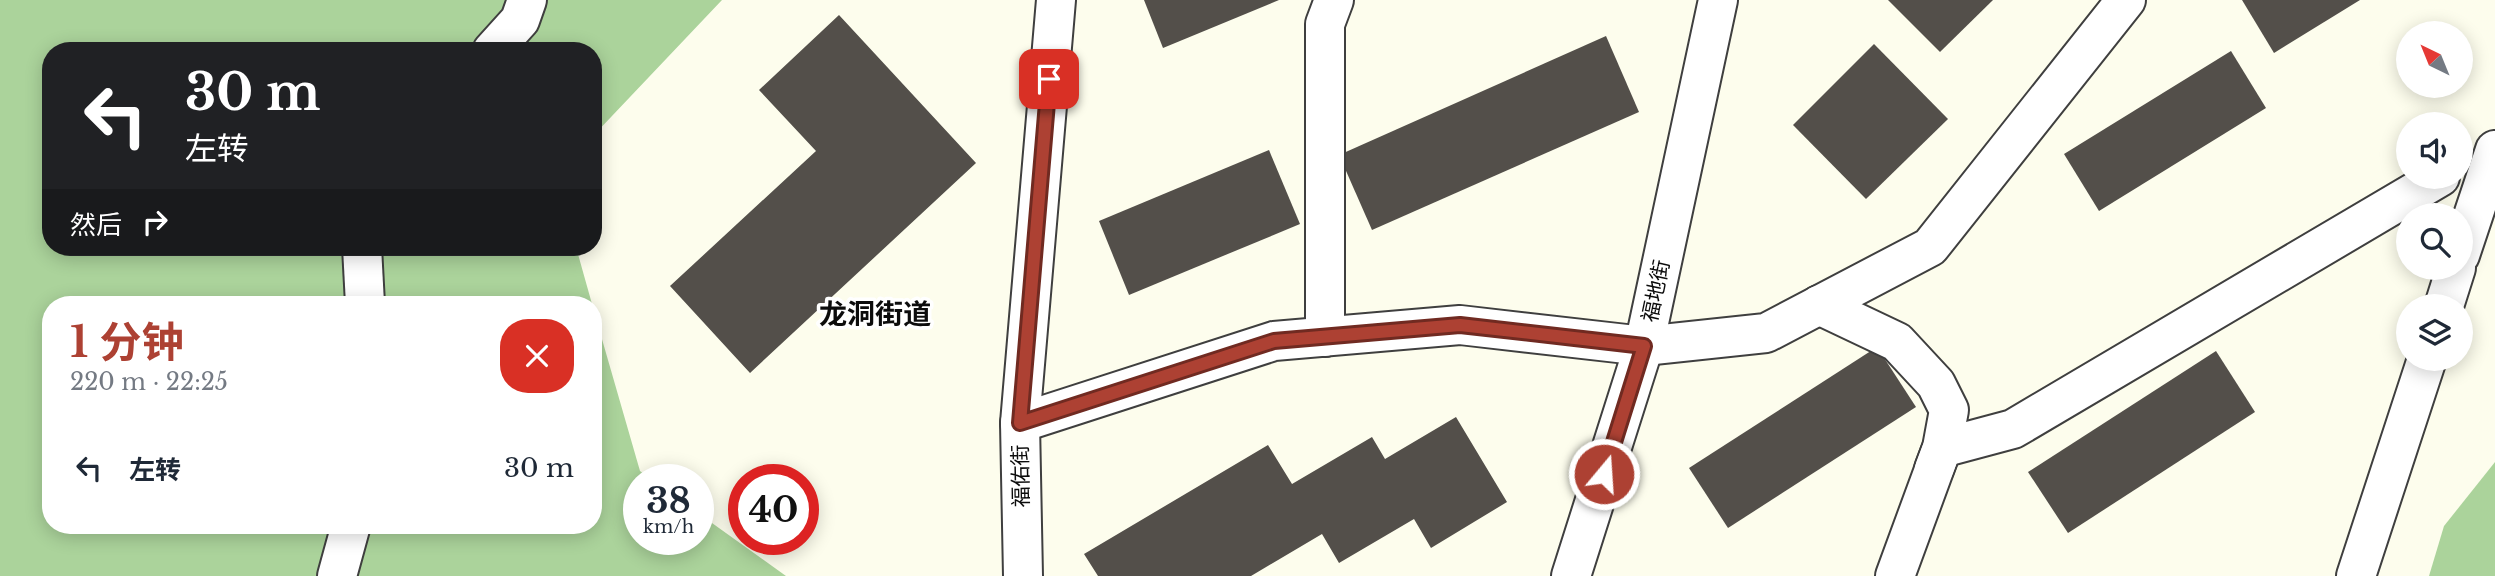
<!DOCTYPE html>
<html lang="zh">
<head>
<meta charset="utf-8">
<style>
  body { margin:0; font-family:"Libre Baskerville","Noto Sans SC",serif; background:#f2f2f3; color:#1f2937; height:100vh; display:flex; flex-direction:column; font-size:26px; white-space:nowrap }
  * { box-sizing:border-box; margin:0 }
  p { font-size:23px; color:#747a83 }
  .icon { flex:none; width:38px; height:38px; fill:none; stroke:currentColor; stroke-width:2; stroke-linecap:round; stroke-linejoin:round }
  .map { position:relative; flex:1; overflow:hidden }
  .details { position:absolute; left:42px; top:296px; width:560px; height:238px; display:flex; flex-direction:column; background:#fff; border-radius:28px; box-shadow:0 4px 18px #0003 }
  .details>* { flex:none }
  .top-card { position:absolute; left:42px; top:42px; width:560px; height:214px; border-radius:28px; box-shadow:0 4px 18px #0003; background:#202124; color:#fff; overflow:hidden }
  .needle { width:46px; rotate:317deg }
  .buttons { position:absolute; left:2396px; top:21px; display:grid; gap:14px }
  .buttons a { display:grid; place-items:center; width:77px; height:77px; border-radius:50%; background:#fff; box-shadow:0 4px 18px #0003; font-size:35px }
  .speed { position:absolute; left:623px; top:464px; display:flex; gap:14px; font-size:35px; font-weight:700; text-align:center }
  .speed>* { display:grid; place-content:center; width:91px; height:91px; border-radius:50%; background:#fff; box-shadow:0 4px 18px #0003; line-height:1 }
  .speed small { font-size:18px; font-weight:400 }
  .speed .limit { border:10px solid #d22; background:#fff; color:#111 }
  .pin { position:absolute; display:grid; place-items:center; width:60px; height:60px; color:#fff; margin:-30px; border-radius:14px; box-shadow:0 4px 10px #0006 }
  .me { position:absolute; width:77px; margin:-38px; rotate:18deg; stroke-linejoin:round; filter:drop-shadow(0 0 5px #0008) }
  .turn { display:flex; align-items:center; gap:24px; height:147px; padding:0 28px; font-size:32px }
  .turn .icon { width:91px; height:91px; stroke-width:2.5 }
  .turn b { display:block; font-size:49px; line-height:60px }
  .then { display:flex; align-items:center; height:66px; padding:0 28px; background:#0003; gap:14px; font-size:26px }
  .round { display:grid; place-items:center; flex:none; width:74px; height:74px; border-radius:28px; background:#f2f2f3 }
  .overview { display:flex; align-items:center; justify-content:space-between; height:119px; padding:0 28px }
  h1 { font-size:42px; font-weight:700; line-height:52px; color:#ad4133 }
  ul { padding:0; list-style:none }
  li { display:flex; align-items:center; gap:21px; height:105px; padding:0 28px }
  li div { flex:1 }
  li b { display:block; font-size:26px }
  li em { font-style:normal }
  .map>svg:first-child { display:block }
</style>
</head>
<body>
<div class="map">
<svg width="2495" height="576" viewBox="0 0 2495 576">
  <rect width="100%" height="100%" fill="#fdfded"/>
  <!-- forest -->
  <g fill="#abd39b">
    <path d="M0,0H722L593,136V51H51V247H576L592,304H51V525H593V308L640,471L651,479L639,480V539H698V513L786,576H0Z"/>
    <path d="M2495,462V576H2429L2444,526Z"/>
  </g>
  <!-- building -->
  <g fill="#534f4a">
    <path d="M1144,0H1279L1163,48Z"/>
    <path d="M1888,0H1993L1940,52Z"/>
    <path d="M2242,0H2360L2274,53Z"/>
    <path d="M839,15L976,163L750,373L670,286L816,151L759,90Z"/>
    <path d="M1606,36L1639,112L1372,230L1339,155Z"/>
    <path d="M1874,44L1948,119L1866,199L1793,125Z"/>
    <path d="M2231,51L2266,108L2099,211L2064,154Z"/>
    <path d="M1269,150L1300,224L1129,295L1099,221Z"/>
    <path d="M1877,347L1916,407L1728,528L1689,468Z"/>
    <path d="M2216,351L2255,412L2068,533L2028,472Z"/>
    <path d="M1456,417L1507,502L1431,548L1414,519L1339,563L1322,534L1251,576H1098L1084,554L1268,445L1292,484L1372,437L1385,459Z"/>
  </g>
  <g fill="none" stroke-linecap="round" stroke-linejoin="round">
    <defs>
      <g id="minor">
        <path d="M492,51L520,20L527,0"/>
        <path d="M362,247L365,304"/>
        <path d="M2460,255L2495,150"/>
        <path d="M1819,305L1897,342L1936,384L1949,410L1942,448L1934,469"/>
        <path d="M2444,306L2456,268"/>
        <path d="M1325,337V24L1334,0"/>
        <path d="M1020,423L1274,341L1460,325L1644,346L1766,333L1930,247L2126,0"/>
        <path d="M337,576L351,525"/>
        <path d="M1023,576L1020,423L1056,0"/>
        <path d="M1571,576L1644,346L1718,0"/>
        <path d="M1895,576L1942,448L2013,429L2440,177"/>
        <path d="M2356,576L2427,359"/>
      </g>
    </defs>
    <!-- minor casing -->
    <use href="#minor" stroke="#3f3f3f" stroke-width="42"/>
    <!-- minor -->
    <use href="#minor" stroke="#fff" stroke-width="38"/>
  </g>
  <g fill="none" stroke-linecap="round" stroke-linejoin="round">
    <defs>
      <path id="route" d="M1049,79L1020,423L1274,341L1460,325L1644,346L1604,474"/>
    </defs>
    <!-- route casing -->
    <use href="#route" stroke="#702a21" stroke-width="18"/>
    <!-- route -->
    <use href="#route" stroke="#ad4133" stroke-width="12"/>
  </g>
  <g text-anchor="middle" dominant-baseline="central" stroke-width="7" stroke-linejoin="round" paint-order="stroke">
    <!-- street labels -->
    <g font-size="21" fill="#0c0c0c" stroke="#fff">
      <text transform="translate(1656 291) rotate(-78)">福地街</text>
      <text transform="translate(1021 476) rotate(-91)">福佑街</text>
    </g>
    <!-- district labels -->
    <g font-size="28" font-weight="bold" fill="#0c0c0c" stroke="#fff">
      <text x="875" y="314">龙洞街道</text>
    </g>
  </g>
</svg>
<div class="buttons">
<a><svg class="needle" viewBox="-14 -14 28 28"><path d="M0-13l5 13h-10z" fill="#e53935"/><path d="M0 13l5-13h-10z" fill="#747a83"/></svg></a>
<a><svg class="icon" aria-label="sound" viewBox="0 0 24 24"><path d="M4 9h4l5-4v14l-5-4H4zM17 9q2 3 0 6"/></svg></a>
<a><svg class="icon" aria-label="search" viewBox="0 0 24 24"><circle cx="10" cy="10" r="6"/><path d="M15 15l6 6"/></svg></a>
<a><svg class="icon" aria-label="layers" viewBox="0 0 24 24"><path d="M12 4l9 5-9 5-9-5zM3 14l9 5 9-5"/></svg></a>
</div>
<div class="speed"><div>38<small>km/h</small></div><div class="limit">40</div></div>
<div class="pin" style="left:1049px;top:79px;background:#d93025"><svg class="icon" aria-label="arrive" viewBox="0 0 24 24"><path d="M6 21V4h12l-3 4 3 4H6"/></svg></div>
<svg class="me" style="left:1604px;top:474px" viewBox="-20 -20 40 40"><circle r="17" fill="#ad4133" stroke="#fff" stroke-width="3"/><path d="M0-11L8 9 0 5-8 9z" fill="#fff"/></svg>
<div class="top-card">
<div class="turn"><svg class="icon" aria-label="left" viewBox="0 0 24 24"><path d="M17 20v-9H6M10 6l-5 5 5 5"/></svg><div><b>30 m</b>左转</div></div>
<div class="then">然后<svg class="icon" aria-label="right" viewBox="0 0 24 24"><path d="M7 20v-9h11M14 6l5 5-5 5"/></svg></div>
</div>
<section class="details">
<div class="overview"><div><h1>1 分钟</h1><p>220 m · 22:25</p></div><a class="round" style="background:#d93025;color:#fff"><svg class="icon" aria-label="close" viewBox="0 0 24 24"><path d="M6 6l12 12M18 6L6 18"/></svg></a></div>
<ul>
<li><svg class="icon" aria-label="left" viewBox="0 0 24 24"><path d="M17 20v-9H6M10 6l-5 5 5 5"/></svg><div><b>左转</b></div><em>30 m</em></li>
</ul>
</section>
</div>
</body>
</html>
